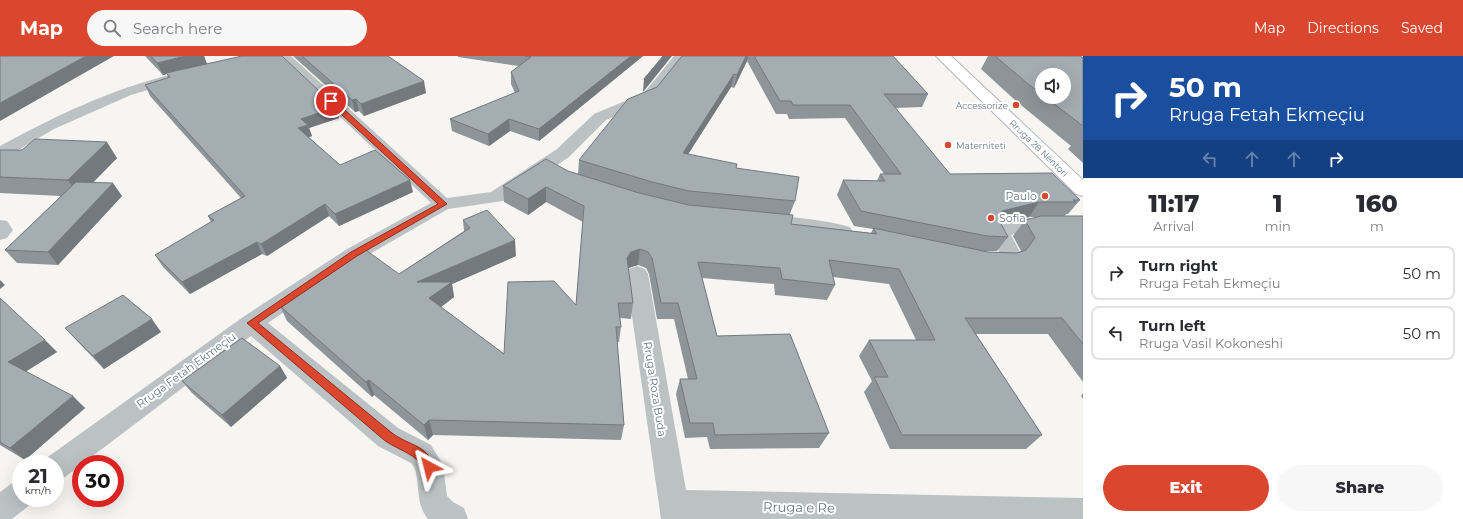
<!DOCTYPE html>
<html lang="en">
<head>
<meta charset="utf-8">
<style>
  body { margin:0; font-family:Montserrat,sans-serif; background:#f7f7f7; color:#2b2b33; height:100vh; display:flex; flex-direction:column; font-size:15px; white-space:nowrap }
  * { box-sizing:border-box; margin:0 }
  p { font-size:13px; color:#7c7c81 }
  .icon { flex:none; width:22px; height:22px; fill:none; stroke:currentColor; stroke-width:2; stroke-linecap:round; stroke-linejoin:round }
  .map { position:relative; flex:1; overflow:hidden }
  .side { display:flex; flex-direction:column; background:#fff; width:380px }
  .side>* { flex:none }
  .hud { background:#1a4fa0; color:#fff; overflow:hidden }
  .fabs { position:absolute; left:1035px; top:12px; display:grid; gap:8px }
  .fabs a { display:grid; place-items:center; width:36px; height:36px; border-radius:50%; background:#fff; box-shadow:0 4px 16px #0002; font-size:20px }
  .speed { position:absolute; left:12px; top:399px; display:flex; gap:8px; font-size:20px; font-weight:700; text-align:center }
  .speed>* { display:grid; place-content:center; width:52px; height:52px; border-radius:50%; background:#fff; box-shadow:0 4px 16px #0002; line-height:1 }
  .speed small { font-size:10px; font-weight:400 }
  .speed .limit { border:6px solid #d22; background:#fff; color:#111 }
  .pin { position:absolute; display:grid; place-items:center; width:34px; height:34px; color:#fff; margin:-17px; border:2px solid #fff; border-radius:50%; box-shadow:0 1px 4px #0007 }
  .me { position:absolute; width:44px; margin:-22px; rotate:322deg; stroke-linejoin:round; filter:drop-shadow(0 0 3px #0008) }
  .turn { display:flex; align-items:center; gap:14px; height:84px; padding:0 20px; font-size:18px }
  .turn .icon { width:52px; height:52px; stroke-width:2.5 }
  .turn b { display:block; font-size:28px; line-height:34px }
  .lanes { display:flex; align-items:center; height:38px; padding:0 20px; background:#0003; justify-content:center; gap:20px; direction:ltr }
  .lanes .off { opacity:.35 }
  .eta { display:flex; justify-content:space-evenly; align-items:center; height:68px; text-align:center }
  .eta b { font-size:24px; font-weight:800; line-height:28px }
  .cta { display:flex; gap:8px; margin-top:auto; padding:8px 20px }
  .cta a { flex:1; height:46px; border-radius:24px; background:#da472e; color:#fff; font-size:16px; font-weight:800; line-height:46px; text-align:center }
  .cta a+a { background:#f7f7f7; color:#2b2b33 }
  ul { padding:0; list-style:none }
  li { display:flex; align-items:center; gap:12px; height:54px; margin:0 8px 6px; padding:0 12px; border:2px solid #e1e1e2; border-radius:8px }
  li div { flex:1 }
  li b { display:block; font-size:15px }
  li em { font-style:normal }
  header { display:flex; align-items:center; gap:24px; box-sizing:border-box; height:56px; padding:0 20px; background:#da472e; color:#fff }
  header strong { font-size:19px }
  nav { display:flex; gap:22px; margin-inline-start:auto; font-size:14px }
  .search { width:280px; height:36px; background:#f7f7f7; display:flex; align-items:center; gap:10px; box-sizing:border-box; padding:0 14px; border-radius:22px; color:#7c7c81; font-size:15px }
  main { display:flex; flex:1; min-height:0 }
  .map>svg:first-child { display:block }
</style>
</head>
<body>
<header>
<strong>Map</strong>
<div class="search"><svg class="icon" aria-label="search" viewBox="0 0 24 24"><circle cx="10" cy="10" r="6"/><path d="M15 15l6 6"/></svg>Search here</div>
<nav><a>Map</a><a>Directions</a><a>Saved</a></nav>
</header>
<main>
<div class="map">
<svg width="1083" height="463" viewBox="0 0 1083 463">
  <rect width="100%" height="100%" fill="#f6f5f2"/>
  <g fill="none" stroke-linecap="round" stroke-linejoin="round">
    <defs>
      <path id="secondary" d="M936,0H951L1083,124V140L1076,138Z"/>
    </defs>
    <!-- secondary casing -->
    <use href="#secondary" stroke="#b1b7bb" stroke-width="2"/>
    <!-- minor -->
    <g fill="#bcc1c4" fill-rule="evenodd">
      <path d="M276,0H291L447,142L491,136L557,93L594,58L644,37L674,0H688L654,43L606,64L569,101L503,145L448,153L361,203L268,267L398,372L431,389L443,409L447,440L453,446L464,452L468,463H428C413,445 422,418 411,407L378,390L251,280L65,421L55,425V408H43L45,403L243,261L347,193L431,147Z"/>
      <path d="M173,18L178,19L180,22L178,25L131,39L54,73L6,101L0,102V90C55,60 112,33 173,18Z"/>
      <path d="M761,159C791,161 821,163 850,171L853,176L850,181L843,183L800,174L754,169L751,165L754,161Z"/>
      <path d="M1029,162H1083V174H1029L1011,179L1021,198C1012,214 994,213 978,208L975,203L978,198L985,196L1000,197L989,176L992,171Z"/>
      <path d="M0,164L7,165L13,174L7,182L0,184Z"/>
      <path d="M637,210L645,213L648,218L686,434L1083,442V463H661L626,218L629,213Z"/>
      <path d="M21,424V442H34L31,448L12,463H0V436L11,428Z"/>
    </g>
    <!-- secondary -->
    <use href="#secondary" fill="#fff" fill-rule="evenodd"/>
  </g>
  <!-- wall -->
  <g fill="#8d9599" fill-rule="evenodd">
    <path d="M145,0H204L207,8L336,51L339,62L309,72L312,80L308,81L340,109L413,136L339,170L329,160L267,200L262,198L190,238L163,211L155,199L211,166L208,160L241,142L150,40L145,29L168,22L167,18L163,19Z"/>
    <path d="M293,0H388L426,37L364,60L359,55L355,56Z"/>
    <path d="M458,0H643L539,85L510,75L489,90L452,75L450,63L515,37L511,28V16L519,10L458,1Z"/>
    <path d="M682,0H893L928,38L922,51L895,52L950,118L1080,144L1068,158H1066L1065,160H1083V326L1048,278H976L1042,379L1026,393H890L864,336L872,325L859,300L869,284H916L889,228L833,221L835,229L827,244L775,239L774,228L702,222L717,280L829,377L819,392L710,393L707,381L685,382L676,338L680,323H688L674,263H657L649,218L646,212L638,209L628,212L633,247L631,263L620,262L621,271L619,286H617L624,369L621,384L433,379L428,384L374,339L372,341L287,265L280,250L327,220L325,215L399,218L464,175L463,164L516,200L452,228L454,241L441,251L504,298L576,249L583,166L546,146L528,159L504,146L503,130L568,115L578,118L579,104L657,31ZM747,5L776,58H787L789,63L845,62L884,118H880L877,125L843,124L837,139L854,170L873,173L871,177L791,168L790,158L795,145L688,98L731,31L734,32ZM1029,161H1039L1025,164L1013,180L1021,195L1017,197L988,196L984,195H997L1008,181L1000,167Z"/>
    <path d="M988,0H1080L1083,2V107L1068,93L1071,90L1016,45L981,13ZM1042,19L1064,41H1042Z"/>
    <path d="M0,94L117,102L93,126L122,140L58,209L17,207L5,194L61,140L0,137Z"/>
    <path d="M0,242L57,296L26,315L85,352L25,404L0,389Z"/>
    <path d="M65,272L161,276L104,313L77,285Z"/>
    <path d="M280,310L287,322L231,371L192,337L182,325Z"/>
    <path d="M1083,337V343L1081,340Z"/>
  </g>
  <!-- shaded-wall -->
  <g fill="#73797d">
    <path d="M86,0H114L0,65V47Z"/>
    <path d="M186,0H204L207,8L163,19L157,7Z"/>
    <path d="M631,0H643L539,85V73Z"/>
    <path d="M664,0H672L643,36L644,23Z"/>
    <path d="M746,0H748L747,5L734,32L737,19Z"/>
    <path d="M734,18L731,31L680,111L683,97Z"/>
    <path d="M424,25L426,37L364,60L361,48Z"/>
    <path d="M356,43L359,55L355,56L352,44Z"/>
    <path d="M336,51L339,62L309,72L312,80L302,84L298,72L301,63Z"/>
    <path d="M509,63L510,75L489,90L488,78Z"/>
    <path d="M107,86L117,102L79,141L68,124Z"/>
    <path d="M410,124L413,136L339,170L335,158Z"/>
    <path d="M113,127L122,140L58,209L48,196Z"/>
    <path d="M546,131V146L528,159V143Z"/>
    <path d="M1039,146L1029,161L992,170L1002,155Z"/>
    <path d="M325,148L329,160L267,200L261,188Z"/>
    <path d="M515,184L516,200L452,228L454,241L432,258L417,226Z"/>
    <path d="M257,186L262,198L190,238L182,226Z"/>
    <path d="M640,193L638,209L628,212L625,218L627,202L631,196Z"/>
    <path d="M0,224L5,229L0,233Z"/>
    <path d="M152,263L161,276L104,313L93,300Z"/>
    <path d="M45,284L57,296L22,318L8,306Z"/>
    <path d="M280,310L287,322L231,371L222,359Z"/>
    <path d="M369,324L374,339L372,341L366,326Z"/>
    <path d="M73,340L85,352L25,404L10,392Z"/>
    <path d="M429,364L433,379L428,384L424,369Z"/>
  </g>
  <!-- building -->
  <g fill="#a4adb2" stroke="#73797d">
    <path d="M0,0H86L0,47Z"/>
    <path d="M151,0H186L157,7Z"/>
    <path d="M242,0H282L336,51L301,63L308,69L298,72L340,109L375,94L410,124L335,158L325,148L261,188L257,186L182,226L155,199L214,164L208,160L245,140L145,29L170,21L166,17Z"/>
    <path d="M302,0H388L424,25L361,48L356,43L352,44Z"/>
    <path d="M525,0H631L539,73L509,63L488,78L450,63L519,35L511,16L531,1Z"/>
    <path d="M663,0H664L644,23Z"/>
    <path d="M682,0H746L737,19L734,18L683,97L737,108L736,112L799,121L795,145L689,135L652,126L579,104L628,43L657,31Z"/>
    <path d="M754,0H893L928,38H884L950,118L1052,117L1080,144H1073L1076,146H1039L1002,155L998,162L1008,181L987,180L861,155L843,124L885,125L880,118H901L850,49H793L791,45H780Z"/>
    <path d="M995,0H1080L1083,2V70L1045,41H1064V19H1042V39L1027,27Z"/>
    <path d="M35,83L107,86L68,124L0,121V94H22Z"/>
    <path d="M546,103L568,115L639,137L689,149L793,159L791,168L877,178L873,172L988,196L1017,197L1026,194L1035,182L1025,164L1041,160H1083V288L1062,262H965L1042,379H902L874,321H888L869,284H935L899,213L829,204L835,229L782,223L780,212L698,206L717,280L790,278L829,377L715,379L713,367H690L680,323H697L678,247H661L652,202L648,196L640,193L631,196L627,202L633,247H618L621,271H616L624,369L429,364L424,369L369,324L366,326L280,250L330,218L325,215L363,192L399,218L470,172L463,164L487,154L515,184L417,226H452L429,242L504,298L508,226L554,225L576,249L584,150L546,131L528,143L503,130Z"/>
    <path d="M76,126L113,127L48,196L5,194Z"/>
    <path d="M123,239L152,263L93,300L65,272Z"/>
    <path d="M0,242L45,284L8,306L73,340L10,392L0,386Z"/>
    <path d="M242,282L280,310L222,359L182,325Z"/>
  </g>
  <!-- route -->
  <path fill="#da472e" stroke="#8e2e1e" d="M328,43H333L447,148L357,200L258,267L392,377C411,391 425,387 435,411L434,415L429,416L425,415C417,397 399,395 384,384L247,267L351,196L438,148L328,46Z"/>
  <!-- markers -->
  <g fill="#da472e" stroke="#fff" stroke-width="1.5">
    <circle cx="1016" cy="49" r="4"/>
    <circle cx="948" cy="89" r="4"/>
    <circle cx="1045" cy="140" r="4"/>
    <circle cx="991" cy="162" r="4"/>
  </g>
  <g text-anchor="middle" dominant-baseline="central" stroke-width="4" stroke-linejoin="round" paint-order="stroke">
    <!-- far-poi labels -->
    <g font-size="9" fill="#667882" stroke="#fff" text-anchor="end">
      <text x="1008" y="49">Accessorize</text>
      <text x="956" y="89" text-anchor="start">Materniteti</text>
    </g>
    <!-- far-street labels -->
    <g font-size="9" fill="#667882" stroke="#fff">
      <text transform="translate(1039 92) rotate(44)">Rruga 28 Nëntori</text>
    </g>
    <!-- poi labels -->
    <g font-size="11" fill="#667882" stroke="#fff" text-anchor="end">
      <text x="1037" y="140">Paulo</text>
      <text x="999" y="162" text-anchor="start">Sofia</text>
    </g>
    <!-- street labels -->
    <g font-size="11" fill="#667882" stroke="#fff">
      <text transform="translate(186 314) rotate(-36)">Rruga Fetah Ekmeçiu</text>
      <text transform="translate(655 333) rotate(81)">Rruga Roza Buda</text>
    </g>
    <!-- near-street labels -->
    <g font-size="13" fill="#667882" stroke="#fff">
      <text transform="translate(799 451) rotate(1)">Rruga e Re</text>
    </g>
  </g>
</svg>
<div class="fabs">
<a><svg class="icon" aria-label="sound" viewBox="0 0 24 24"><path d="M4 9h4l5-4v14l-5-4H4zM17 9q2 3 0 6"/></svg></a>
</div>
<div class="speed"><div>21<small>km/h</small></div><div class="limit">30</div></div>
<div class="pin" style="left:331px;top:45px;background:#d93025"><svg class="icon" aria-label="arrive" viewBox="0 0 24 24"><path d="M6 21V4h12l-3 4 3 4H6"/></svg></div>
<svg class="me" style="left:429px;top:411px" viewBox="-20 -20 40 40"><path d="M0-17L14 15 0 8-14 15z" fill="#da472e" stroke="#fff" stroke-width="4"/></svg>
</div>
<section class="side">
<div class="hud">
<div class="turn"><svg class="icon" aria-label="right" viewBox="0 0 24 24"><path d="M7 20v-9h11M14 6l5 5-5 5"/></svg><div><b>50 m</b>Rruga Fetah Ekmeçiu</div></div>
<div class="lanes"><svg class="icon off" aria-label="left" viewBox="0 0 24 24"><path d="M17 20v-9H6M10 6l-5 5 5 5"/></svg><svg class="icon off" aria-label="ahead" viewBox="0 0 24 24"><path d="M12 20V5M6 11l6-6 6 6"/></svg><svg class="icon off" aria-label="ahead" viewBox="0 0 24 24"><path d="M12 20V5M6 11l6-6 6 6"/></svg><svg class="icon" aria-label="right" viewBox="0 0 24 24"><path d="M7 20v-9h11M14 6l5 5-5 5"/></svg></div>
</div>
<div class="eta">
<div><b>11:17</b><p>Arrival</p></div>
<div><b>1</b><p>min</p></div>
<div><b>160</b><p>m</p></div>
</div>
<ul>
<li><svg class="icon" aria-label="right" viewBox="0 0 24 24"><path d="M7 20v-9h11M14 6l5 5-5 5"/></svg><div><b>Turn right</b><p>Rruga Fetah Ekmeçiu</p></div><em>50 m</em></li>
<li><svg class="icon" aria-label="left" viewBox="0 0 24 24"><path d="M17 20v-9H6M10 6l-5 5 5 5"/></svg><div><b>Turn left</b><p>Rruga Vasil Kokoneshi</p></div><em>50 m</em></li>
</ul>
<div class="cta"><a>Exit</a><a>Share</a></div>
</section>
</main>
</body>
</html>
